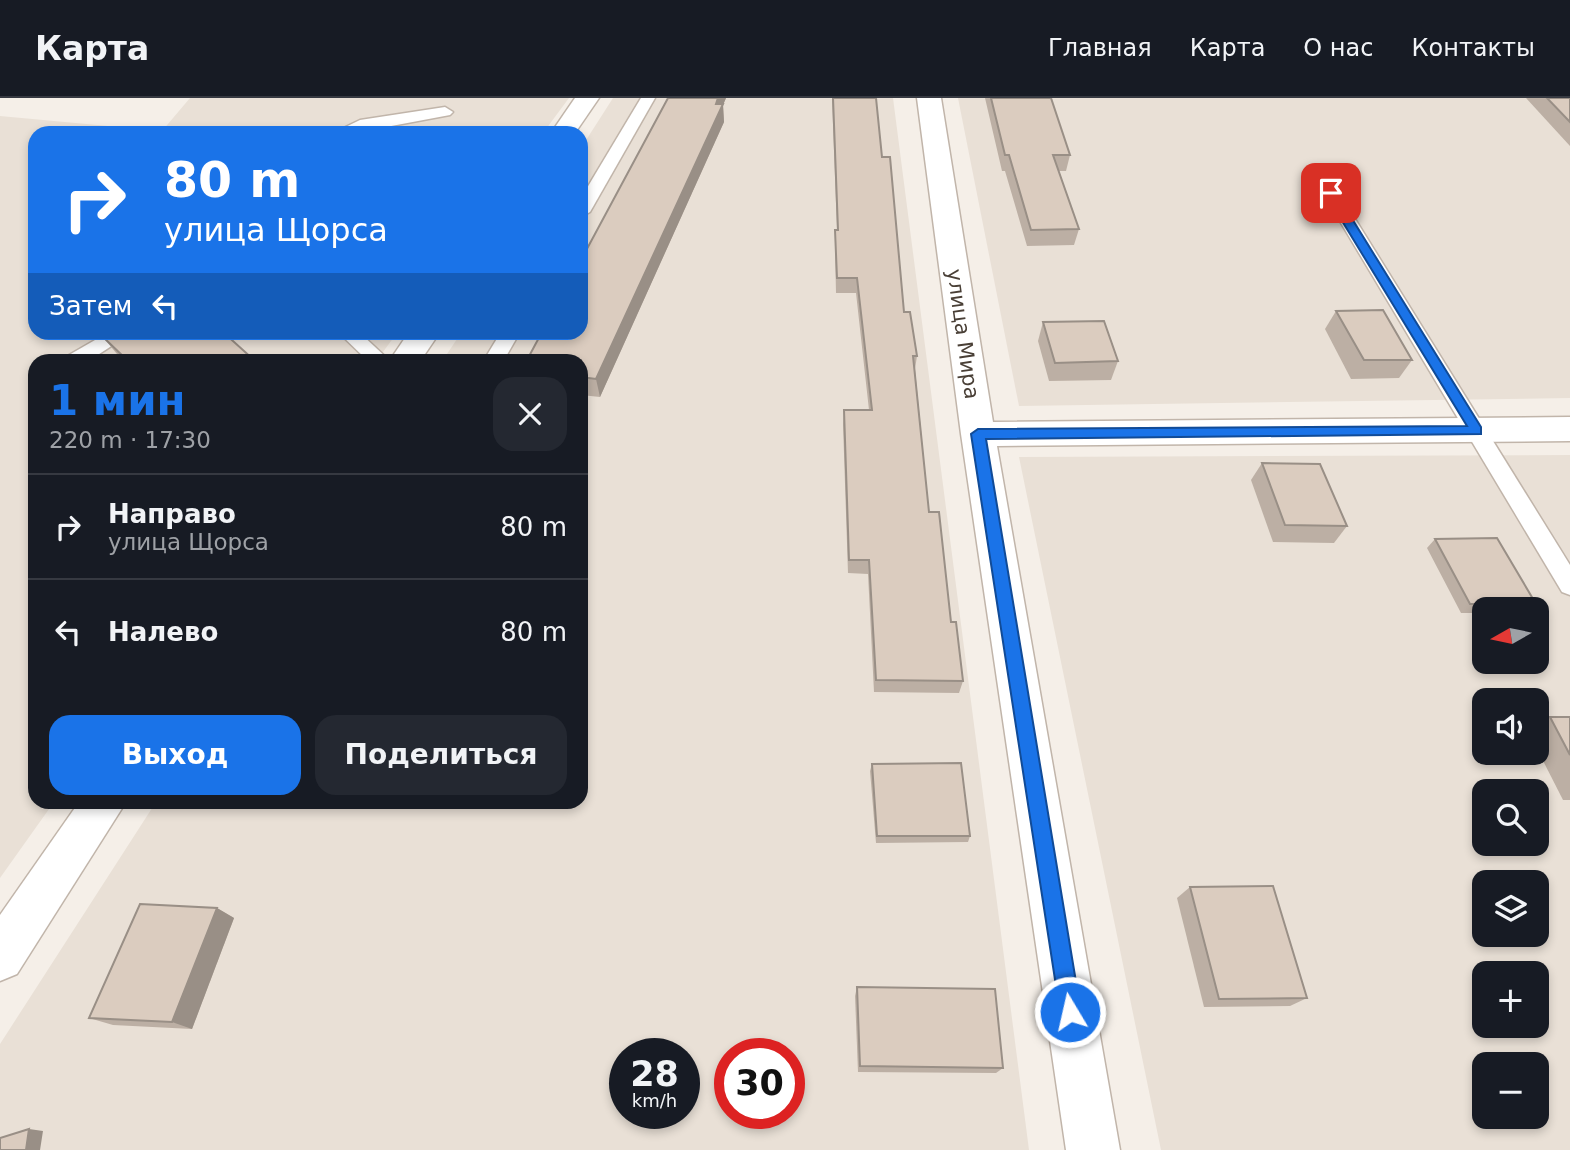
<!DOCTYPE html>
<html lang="ru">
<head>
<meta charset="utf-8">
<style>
  body { margin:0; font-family:"DejaVu Sans",sans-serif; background:#242831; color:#f1f3f6; height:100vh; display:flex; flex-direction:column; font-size:26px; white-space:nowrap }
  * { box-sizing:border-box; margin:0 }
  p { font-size:23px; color:#9ea1a6 }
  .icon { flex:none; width:38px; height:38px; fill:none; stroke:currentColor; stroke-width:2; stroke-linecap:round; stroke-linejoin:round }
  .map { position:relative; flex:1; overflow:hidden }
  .details { position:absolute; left:28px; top:256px; width:560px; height:455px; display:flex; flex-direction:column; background:#171b24; border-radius:21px; box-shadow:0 4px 10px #0003 }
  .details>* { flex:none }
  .hud { position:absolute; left:28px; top:28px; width:560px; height:214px; border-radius:21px; box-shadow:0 4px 10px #0003; background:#1a73e8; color:#fff; overflow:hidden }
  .needle { width:46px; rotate:261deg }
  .tools { position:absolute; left:1472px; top:499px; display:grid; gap:14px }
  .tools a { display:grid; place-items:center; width:77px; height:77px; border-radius:14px; background:#171b24; box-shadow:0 4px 10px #0003; font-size:35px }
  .speed { position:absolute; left:609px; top:940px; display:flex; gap:14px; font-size:35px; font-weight:700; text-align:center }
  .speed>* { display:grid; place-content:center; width:91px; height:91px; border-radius:50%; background:#171b24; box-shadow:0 4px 10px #0003; line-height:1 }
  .speed small { font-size:18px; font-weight:400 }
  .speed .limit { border:10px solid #d22; background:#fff; color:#111 }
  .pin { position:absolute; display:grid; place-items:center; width:60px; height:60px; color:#fff; margin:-30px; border-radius:14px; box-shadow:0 4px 10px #0006 }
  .me { position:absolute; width:77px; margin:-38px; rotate:351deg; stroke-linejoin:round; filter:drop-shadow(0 0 5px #0008) }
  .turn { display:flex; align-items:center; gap:24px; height:147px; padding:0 21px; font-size:32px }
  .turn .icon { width:91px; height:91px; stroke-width:2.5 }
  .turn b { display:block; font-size:49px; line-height:60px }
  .then { display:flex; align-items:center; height:66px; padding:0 21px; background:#0003; gap:14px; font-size:26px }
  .round { display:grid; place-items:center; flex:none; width:74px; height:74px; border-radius:21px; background:#242831 }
  .headline { display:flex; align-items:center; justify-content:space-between; height:119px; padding:0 21px }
  h1 { font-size:42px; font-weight:600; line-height:52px; color:#1a73e8 }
  .action { display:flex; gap:14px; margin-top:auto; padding:14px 21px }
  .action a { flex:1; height:80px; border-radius:21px; background:#1a73e8; color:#fff; font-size:28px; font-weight:600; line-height:80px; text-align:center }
  .action a+a { background:#242831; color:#f1f3f6 }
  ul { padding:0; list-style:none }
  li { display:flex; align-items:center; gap:21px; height:105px; padding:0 21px; border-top:2px solid #363941 }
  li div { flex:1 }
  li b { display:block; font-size:26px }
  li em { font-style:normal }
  header { display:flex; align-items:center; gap:42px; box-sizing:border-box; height:98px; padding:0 35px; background:#171b24; border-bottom:2px solid #363941 }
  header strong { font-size:33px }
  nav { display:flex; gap:38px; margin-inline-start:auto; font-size:24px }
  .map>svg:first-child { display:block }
</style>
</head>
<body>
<header>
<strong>Карта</strong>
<nav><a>Главная</a><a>Карта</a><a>О нас</a><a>Контакты</a></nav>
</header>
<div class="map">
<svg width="1570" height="1052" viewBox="0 0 1570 1052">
  <rect width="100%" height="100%" fill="#f5efe8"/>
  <!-- residential -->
  <g fill="#e9e0d6" fill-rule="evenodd">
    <path d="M190,0H569L543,35H35V234L397,235L377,262H35V704H54L0,780V18L162,33Z"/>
    <path d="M613,0H893L1029,1052H0V946L156,704H581V262H443L461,235L581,234V50ZM625,956H684V1015H625ZM730,956H789V1015H730Z"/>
    <path d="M958,0H1570V300L1019,308Z"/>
    <path d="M1570,357V1052H1161L1019,359ZM1484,511H1536V564H1484ZM1484,602H1536V654H1484ZM1484,693H1536V746H1484ZM1484,784H1536V836H1484ZM1484,875H1536V928H1484ZM1484,966H1536V1018H1484Z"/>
  </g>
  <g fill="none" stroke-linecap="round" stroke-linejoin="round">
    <defs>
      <g id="service">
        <path d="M641,0H655L590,114L581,119V100Z"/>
        <path d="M445,9L453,14L450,17L354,35H333L360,22Z"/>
        <path d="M1331,90L1339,95L1570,467V497L1562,494L1323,95Z"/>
        <path d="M109,234H133L90,262H66L69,257Z"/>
        <path d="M338,234H359L389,262H367Z"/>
        <path d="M501,234H520L504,262H484Z"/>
      </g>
      <g id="minor">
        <path d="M575,0H599L575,35H551Z"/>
        <path d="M917,0H941L993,324L1570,319V343L997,348L1120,1052H1066L961,336Z"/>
        <path d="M409,234H440L421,262H390Z"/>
        <path d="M79,704H126L17,876L0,883V817Z"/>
      </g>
    </defs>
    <!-- service casing -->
    <use href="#service" stroke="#c1b5aa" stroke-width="3"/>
    <!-- minor casing -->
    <use href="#minor" stroke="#c1b5aa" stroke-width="3"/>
    <!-- service -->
    <use href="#service" fill="#fff" fill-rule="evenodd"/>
    <!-- minor -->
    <use href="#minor" fill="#fff" fill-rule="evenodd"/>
  </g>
  <!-- wall -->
  <g fill="#bcafa4">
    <path d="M668,0H726L723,7L724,24L600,299L581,297V262Z"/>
    <path d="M832,0H876L882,59L904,214L917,258L915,271L929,414L963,583L959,595L874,594L868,476L848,475L843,326L844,312H869L856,195H836L835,148V132H837Z"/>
    <path d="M985,0H1051L1070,57L1066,73H1059L1079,131L1074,147L1027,148L1005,73H1002Z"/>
    <path d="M1526,0H1570V48Z"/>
    <path d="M1336,213L1412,262L1399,280L1351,281L1325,231Z"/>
    <path d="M1043,224L1118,263L1111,282L1049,283L1038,243Z"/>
    <path d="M102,238L254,262H122Z"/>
    <path d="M1262,365L1347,428L1334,445L1273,444L1251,382Z"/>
    <path d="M1435,441L1536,506L1529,511H1484V515H1461L1427,450Z"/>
    <path d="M1550,619H1570V702H1563L1536,649V628Z"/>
    <path d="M872,666L970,738L968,744L876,745L870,673Z"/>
    <path d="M1190,789L1307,900L1290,908L1204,909L1177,800Z"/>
    <path d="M217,810L234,820L192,931L113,927L89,920Z"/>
    <path d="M857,889L1003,970L996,975L858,974L855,898Z"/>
  </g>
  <!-- shaded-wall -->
  <g fill="#998f86">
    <path d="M718,0H726L723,7L724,24L600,299L596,281Z"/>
    <path d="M217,810L234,820L192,931L172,924Z"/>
    <path d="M29,1031L43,1033L40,1052H26Z"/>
  </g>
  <!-- building -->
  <g fill="#dbccbf" stroke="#998f86" stroke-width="2">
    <path d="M668,0H718L716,6H723L596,281L581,279V262H527L542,234H581V162Z"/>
    <path d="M833,0H876L882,59H890L904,214H910L917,258H913L929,414H939L951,524H956L963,583L876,582L869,462H849L844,312H872L857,180H837L835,132H838Z"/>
    <path d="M991,0H1051L1070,57H1053L1079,131L1031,132L1009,57H1005Z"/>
    <path d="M1547,0H1570V24Z"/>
    <path d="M1383,212L1412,262H1364L1336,213Z"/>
    <path d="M1104,223L1118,263L1055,265L1043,224Z"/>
    <path d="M109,234H223L254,262H127L102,238Z"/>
    <path d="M1262,365L1320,366L1347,428L1285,427Z"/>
    <path d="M1497,440L1536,506H1470L1435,441Z"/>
    <path d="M1550,619H1570V657Z"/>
    <path d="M961,665L970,738H877L872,666Z"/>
    <path d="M1273,788L1307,900L1219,901L1190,789Z"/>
    <path d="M140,806L217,810L172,924L89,920Z"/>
    <path d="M857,889L995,891L1003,970L860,968Z"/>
    <path d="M29,1031L26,1052H0V1040Z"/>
  </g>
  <!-- route -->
  <path fill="#1a73e8" stroke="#114b97" stroke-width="2" d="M1327,93L1336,95L1481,329V336L986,341L1081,914L1078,922L1070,925L1063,922L1060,914L971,336L978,331L1467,328L1325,95Z"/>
  <g text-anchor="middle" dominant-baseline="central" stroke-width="5" stroke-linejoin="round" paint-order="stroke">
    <!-- street labels -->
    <g font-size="21" fill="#493f36" stroke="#fff">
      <text transform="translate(963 236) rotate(82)">улица Мира</text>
    </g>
  </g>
</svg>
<div class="tools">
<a><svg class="needle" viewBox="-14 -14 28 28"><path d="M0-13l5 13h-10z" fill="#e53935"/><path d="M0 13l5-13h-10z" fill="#9ea1a6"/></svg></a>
<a><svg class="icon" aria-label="sound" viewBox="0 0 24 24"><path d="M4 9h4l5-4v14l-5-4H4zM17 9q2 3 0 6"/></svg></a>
<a><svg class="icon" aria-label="search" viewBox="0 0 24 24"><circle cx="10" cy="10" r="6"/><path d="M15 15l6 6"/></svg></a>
<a><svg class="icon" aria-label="layers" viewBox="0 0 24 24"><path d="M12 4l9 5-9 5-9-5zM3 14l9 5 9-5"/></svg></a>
<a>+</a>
<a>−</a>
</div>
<div class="speed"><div>28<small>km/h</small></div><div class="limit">30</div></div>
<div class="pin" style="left:1331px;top:95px;background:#d93025"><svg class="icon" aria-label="arrive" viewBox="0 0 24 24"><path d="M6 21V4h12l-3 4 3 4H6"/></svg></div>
<svg class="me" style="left:1070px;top:914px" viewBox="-20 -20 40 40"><circle r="17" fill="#1a73e8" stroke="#fff" stroke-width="3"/><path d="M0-11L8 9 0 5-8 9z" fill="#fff"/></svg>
<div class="hud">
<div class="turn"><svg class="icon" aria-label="right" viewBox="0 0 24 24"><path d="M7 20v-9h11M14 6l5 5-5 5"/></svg><div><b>80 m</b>улица Щорса</div></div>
<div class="then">Затем<svg class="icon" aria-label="left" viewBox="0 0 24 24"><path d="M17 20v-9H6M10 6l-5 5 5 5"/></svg></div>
</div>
<section class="details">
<div class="headline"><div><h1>1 мин</h1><p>220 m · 17:30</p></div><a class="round"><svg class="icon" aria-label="close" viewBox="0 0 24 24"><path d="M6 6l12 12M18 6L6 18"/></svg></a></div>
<ul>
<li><svg class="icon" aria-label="right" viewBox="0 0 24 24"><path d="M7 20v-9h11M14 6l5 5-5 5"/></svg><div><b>Направо</b><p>улица Щорса</p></div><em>80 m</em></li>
<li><svg class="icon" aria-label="left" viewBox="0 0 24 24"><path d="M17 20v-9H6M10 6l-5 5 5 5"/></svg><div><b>Налево</b></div><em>80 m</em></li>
</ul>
<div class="action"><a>Выход</a><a>Поделиться</a></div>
</section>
</div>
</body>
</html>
